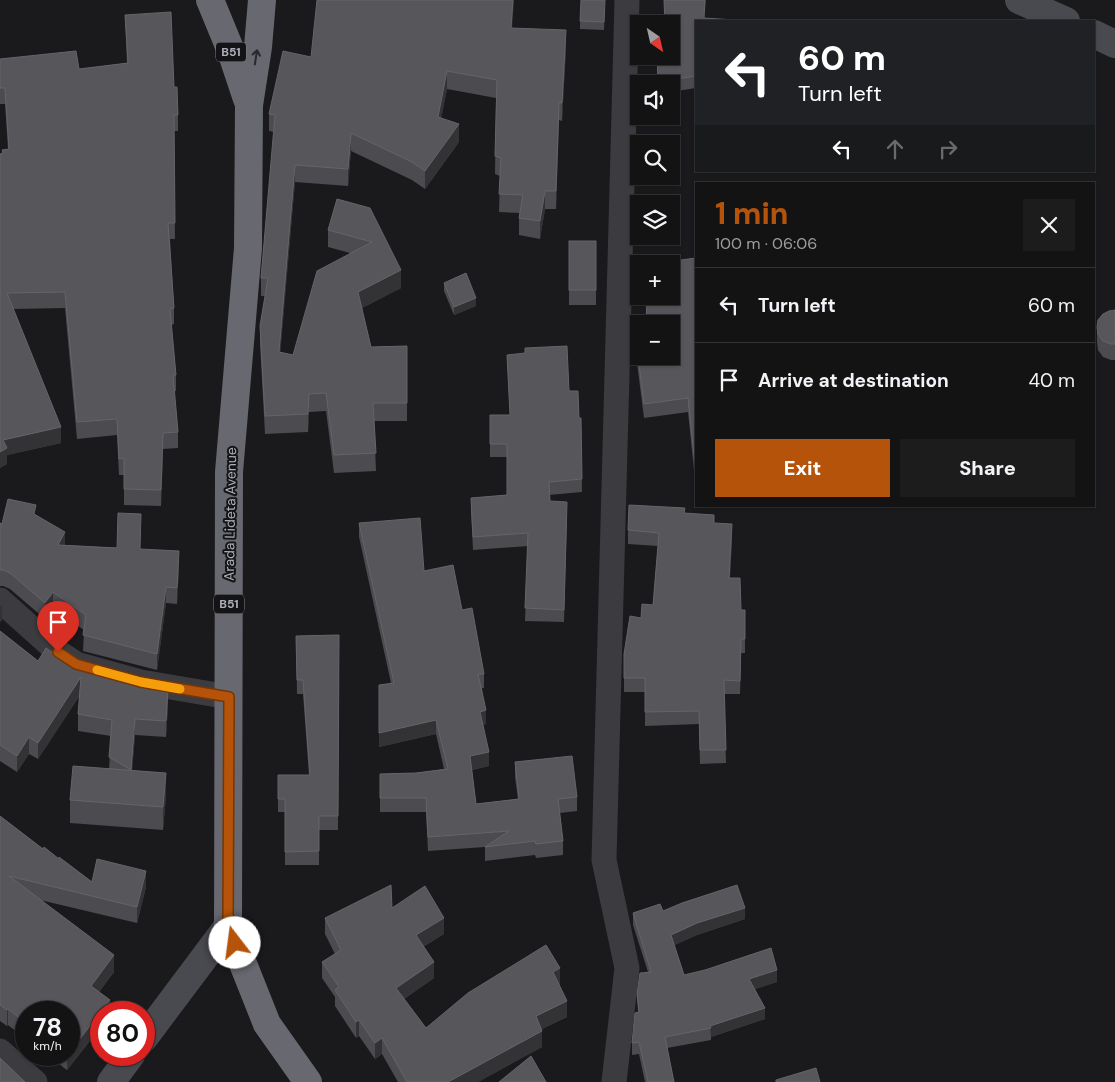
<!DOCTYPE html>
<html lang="en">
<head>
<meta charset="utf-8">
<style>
  body { margin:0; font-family:"DM Sans",sans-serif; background:#1d1c1d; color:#f1f3f6; height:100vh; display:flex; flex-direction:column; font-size:19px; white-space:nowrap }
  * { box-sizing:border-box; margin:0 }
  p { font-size:16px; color:#9d9ea0 }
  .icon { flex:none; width:28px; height:28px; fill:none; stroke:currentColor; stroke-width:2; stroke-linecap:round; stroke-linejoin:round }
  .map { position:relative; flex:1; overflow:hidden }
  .panel { position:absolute; left:695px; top:182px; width:400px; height:325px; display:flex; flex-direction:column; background:#141314; border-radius:0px; box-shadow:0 1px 4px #0004,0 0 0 1px #333234 }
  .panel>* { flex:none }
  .guide { position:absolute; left:695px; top:20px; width:400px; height:152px; border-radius:0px; box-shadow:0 1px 4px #0004,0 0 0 1px #333234; background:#202124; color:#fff; overflow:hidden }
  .needle { width:32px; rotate:146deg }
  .tools { position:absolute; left:630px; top:15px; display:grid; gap:10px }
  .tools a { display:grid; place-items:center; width:50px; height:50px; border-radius:0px; background:#141314; box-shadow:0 1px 4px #0004,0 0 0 1px #333234; font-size:25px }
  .speed { position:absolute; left:15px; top:1001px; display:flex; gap:10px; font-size:25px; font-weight:700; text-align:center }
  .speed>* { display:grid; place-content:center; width:65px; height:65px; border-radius:50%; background:#141314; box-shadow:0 1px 4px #0004,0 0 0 1px #333234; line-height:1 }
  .speed small { font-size:12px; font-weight:400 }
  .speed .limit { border:8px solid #d22; background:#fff; color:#111 }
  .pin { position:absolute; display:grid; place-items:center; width:42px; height:42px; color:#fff; margin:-51px -21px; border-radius:50% 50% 50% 0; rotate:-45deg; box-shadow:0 0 5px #0007 }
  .pin .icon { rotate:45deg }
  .me { position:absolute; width:55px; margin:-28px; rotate:345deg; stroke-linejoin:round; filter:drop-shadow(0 0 4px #0008) }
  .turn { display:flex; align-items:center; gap:18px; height:105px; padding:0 20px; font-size:22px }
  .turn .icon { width:65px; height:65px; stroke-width:2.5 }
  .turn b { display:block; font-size:35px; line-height:42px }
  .lanes { display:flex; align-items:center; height:48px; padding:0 20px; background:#0003; justify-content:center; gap:25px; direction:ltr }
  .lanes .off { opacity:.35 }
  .round { display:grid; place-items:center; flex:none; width:52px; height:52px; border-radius:0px; background:#1d1c1d }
  .overview { display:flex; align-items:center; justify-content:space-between; height:85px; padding:0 20px }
  h1 { font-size:30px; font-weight:800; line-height:38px; color:#b45309 }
  .button { display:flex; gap:10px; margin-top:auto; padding:10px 20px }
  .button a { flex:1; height:58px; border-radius:0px; background:#b45309; color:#fff; font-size:20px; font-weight:800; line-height:58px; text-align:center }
  .button a+a { background:#1d1c1d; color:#f1f3f6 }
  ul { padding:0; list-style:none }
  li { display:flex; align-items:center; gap:15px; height:75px; padding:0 20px; border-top:1px solid #333234 }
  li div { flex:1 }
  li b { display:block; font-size:19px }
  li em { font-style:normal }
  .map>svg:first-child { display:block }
</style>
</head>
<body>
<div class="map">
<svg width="1115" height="1082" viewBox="0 0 1115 1082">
  <rect width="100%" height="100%" fill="#1a191b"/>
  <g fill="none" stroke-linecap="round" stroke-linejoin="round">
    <!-- street -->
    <g stroke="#3b3b40" stroke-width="25">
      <path d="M0,600L58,652L76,664L141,682L229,697"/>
      <path d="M0,1051L35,1082"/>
      <path d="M614,1082L627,968L604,860L627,0"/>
    </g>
    <!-- secondary -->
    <g stroke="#494a50" stroke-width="28">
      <path d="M1019,0L1066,21"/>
      <path d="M1094,34L1115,44"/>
      <path d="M144,1038L228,926"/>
      <path d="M111,1082L131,1055"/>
    </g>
    <!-- highway -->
    <g stroke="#676870" stroke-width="28">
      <path d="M210,0L231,51L247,99"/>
      <path d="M262,0L258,47L249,105L248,248L229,472L228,926L267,1024L308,1082"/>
    </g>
  </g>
  <!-- wall -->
  <g fill="#4b4b50">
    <path d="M664,0H706L696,21V88L677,91V89H671V84H657V56H671V24H665Z"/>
    <path d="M605,8L604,30L580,29V21Z"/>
    <path d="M125,15L174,87L178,115V131H174L175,239H170L174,308V324L171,325L176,375V391H174L178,432V448L163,449L161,506L124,505V475H119L117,435L77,439L65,308L13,309L61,443L7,455V464L0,468V154L2,153L8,149L5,104H0V59L79,69L127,63Z"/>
    <path d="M512,28L566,47L562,121L559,120L556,209H545L540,239L519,235V218L520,213L499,212L500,176L495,174L496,98L447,89L441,118L459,142L425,189L412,180L351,151L348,186L295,182L280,352L293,355L350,253L328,247V230L370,208L401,288L362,308L371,347L407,346V421H374L376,471L334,473L326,411L309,412L308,432L265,434L260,344V326L265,296H261V278L274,132L269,131V114L311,57Z"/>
    <rect x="569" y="241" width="27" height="64"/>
    <path d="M696,258V480H695L688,412L644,418L637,363V349L671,356Z"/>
    <path d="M444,283L476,306L454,315L444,291Z"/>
    <path d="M1115,310V360H1111L1103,357L1098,350L1097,342V327Z"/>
    <path d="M507,355L569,391L579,418H581L582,492L549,495L550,501L567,515L564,622L525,621L528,546L473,550L471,511V498L507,495V457H490V415H510Z"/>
    <path d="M685,513L714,523L732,538L730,578L741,610H745V653H741L740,694H724L726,763L700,764L699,724L645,726V692H624V654L641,618L653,605L658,546L628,544V530Z"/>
    <path d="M36,515L65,545L140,549L179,567L177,604L166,603L157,670L83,651L84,630L53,608L45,619L10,589L3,586H0V523L2,524Z"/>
    <path d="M359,523L424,571L462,610L484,674V688H482L486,724L483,725L489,766L472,770L476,804L518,799L515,777V762L577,797V811L560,813L563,841V855L536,858L535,855L485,861V847L428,851L426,812H380V774L416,773L444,769L436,734L379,747V685L391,683L359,537Z"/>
    <path d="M0,631L38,661L78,670L153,689L168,706L166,737L135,735L132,770L166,796L163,830L70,823V800L109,769L111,736L78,731V714L80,695L38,759L29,754L17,772L0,761Z"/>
    <path d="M339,635L338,830H319V865H285V812H278V775H309L303,694H297L296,636Z"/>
    <path d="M0,816L43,849L59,859L92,882L146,887L137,923L40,900L114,972L99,992L110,1012H101V1027L67,1070L47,1055H69L26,1012V1039L8,1025L7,1026L0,1021Z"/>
    <path d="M392,908L444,934L423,947L434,978L404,999L426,1028L560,984L559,985L567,1017L542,1029V1047L478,1082H398L382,1054L375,1059L359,1036L356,1038L335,1006V997L322,978V962L335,954L325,934V918Z"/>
    <path d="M663,911L745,919L697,935L674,945L684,975L777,982L755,989L765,1019L711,1037V1040L667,1048L674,1082H645L639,1054L632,1055V1043L638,1012L637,994L648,972L633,925V913Z"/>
  </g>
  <!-- shaded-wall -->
  <g fill="#333336">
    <path d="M513,0H514L511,46V28Z"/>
    <path d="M705,0H706L704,21Z"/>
    <path d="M566,30V47L562,121V103Z"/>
    <path d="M447,71V89L438,135V117Z"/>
    <path d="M559,103V120L556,209V191Z"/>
    <path d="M459,124V142L425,189V171Z"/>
    <path d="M351,133V151L348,186V169Z"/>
    <path d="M295,165V182L279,370V352Z"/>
    <path d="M545,191V209L540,239V221Z"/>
    <path d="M401,270V288L358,310V292Z"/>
    <path d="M476,298V306L454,315V307Z"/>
    <path d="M309,394V412L308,432V414Z"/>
    <path d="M61,427V443L7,455V464L0,468V452L3,440Z"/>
    <path d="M163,433V449L161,506V490Z"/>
    <path d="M732,524V538L729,592V578Z"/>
    <path d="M65,532V548L58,545Z"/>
    <path d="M179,551V567L177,604V588Z"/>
    <path d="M166,587V603L157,670V654Z"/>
    <path d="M53,592V608L45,619V603Z"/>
    <path d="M2,605V621L0,622V606Z"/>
    <path d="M741,639V653L740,694V681Z"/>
    <path d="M81,677V693L38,759V743Z"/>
    <path d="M168,690V706L166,737V721Z"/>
    <path d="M486,710V724L480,726V712Z"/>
    <path d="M135,719V735L131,786V770Z"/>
    <path d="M436,720V734L379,747V733Z"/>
    <path d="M29,737V754L17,772V756Z"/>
    <path d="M489,752V766L470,770V756Z"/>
    <path d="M166,773V796L163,830V807Z"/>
    <path d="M146,871V887L137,923V907Z"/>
    <path d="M745,908V919L697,935L671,947V935L697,923Z"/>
    <path d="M444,918V934L416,951V935Z"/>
    <path d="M114,955V972L91,1002V986Z"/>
    <path d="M434,962V978L396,1004V988Z"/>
    <path d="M560,968V984L553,988V972Z"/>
    <path d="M777,970V982L749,991V979Z"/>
    <path d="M110,1000V1012H101V1027L67,1070V1055H69V1053Z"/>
    <path d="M567,1001V1017L536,1032V1016Z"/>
    <path d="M765,1008V1019L711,1037L710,1026Z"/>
    <path d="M8,1009V1025L7,1026V1010Z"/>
    <path d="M359,1020V1036L356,1038V1022Z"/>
    <path d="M542,1031V1047L478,1082H448Z"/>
    <path d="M382,1038V1054L375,1059V1043Z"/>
  </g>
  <!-- building -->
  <g fill="#56565b" stroke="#64646a">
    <path d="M317,0H513L511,28L566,30L562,103H559L556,191H545L540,221L519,218L523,195L499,194L501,158L495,156L497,80L447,71L438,117L459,124L425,171L412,162L351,133L348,169L295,165L279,352L293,355L317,271L372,242L328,230L337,199L370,208L401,270L358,292L371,347L407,346V403H373L376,453L334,455L326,393L309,394L308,414L265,416L260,326L268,278H261L275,115L269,114L283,51L311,57Z"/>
    <path d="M581,0H605L604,22L580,21Z"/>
    <path d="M664,0H705L704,18L735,20V21H696V76L677,79V77H658L657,56H671V24H665Z"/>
    <path d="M171,12L174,87H177L178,115H174L175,223H168L174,308L170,309L176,375H173L178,432L163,433L161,490L124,489V458L119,459L117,419L77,422L65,292L7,293L61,427L3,440L7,448L0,452V154L3,153L2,150L9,149L5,88H0V59L76,51L79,69L128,63L125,15Z"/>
    <rect x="569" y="241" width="27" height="49"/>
    <path d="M696,258V466H695L688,398L644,404L637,349L639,348V356H671V324H646L647,296H671V264H649Z"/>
    <path d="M466,273L476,298L454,307L444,283Z"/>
    <path d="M1115,310V344H1111L1103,341L1098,334L1097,327L1098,320L1103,314L1109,311Z"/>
    <path d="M567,346L569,391H578L579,418H581L582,479L549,482L550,501L567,502L564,610L525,608L528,533L473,537L471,498L507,495V444H490V415H510L507,355L525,353V348Z"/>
    <path d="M8,499L36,505L34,514L65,532L58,545L117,548L118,513L141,514L140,549L179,551L177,588L166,587L157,654L83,635L86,615L53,592L45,603L10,573L3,570H0V523L2,524Z"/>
    <path d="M629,505L685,508L684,513L714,515V523L732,524L729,578H740L741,610H745V639H741L740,681L724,680L726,750H700L699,711L645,712V678H624V654L630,616L641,618L642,604L653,605L659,533L628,530Z"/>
    <path d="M420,518L424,571L453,565L462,610L472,608L484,674H478L486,710L480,712L489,752L470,756L476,804L519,799L515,762L572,756L577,797L558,799L563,841L536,844L535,841L485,847L509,831L428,837L426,798H380V774L416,773L448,769L436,720L379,733V685L394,683L359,523Z"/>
    <path d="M0,631L38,661L46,648L78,670L79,664L153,682L152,689L168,690L166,721L135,719L131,770L109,757L112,720L78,714L81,677L38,743L29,737L17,756L0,745Z"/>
    <path d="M339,635L338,816H319V851L285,852V799H278V775H310L303,680H297L296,636Z"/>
    <path d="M73,766L166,773L163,807L70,800Z"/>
    <path d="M0,816L43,849L44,847L59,859V857L92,882L97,859L146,871L137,907L9,876L114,955L91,986L110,1000L69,1053V1012H26V1023L8,1009L7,1010L0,1005Z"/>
    <path d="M391,885L392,908L425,886L444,918L416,935L434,962L396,988L426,1028L468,993L546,945L560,968L553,972L567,1001L536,1016L542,1031L448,1082H407L382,1038L375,1043L359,1020L356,1022L335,990L339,987L322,962L341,950L325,918Z"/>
    <path d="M737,885L745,908L697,923L671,935L684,975L705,970L771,948L777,970L749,979L765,1008L710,1026L711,1028L665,1037L674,1082H648L639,1042L632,1043L635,1013L639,1012L637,994L640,973L651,972L633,913L660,904L663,911L682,903Z"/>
    <path d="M531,1056L546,1082H499Z"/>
    <path d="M0,1058L25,1082H0Z"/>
    <path d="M816,1068L820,1082H776V1080Z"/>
  </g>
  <!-- one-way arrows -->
  <defs><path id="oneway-shaft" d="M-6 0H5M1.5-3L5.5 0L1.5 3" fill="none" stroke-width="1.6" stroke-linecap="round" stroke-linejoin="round" transform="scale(1.25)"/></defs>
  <use stroke="#29292c" href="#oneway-shaft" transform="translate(256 57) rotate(-81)"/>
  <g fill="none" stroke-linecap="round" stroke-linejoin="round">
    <defs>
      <path id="route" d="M58,652L76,664L141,682L229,697L228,926L235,943"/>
    </defs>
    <!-- route casing -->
    <use href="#route" stroke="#753606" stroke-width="12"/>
    <!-- route -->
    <use href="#route" stroke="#b45309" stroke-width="9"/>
    <!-- slow -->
    <path stroke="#f59e0b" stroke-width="9" d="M97,670L141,682L180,689"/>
  </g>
  <g text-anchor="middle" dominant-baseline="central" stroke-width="4" stroke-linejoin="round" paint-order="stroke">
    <!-- shield labels -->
    <g fill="#141416" stroke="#7f8088" stroke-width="1">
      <rect x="216" y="42.5" width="30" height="19" rx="4"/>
      <rect x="214" y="594.5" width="30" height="19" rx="4"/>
    </g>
    <g font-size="12" font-weight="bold" fill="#adafb9">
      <text x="231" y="52">B51</text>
      <text x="229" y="604">B51</text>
    </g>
    <!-- street labels -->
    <g font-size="14" fill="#adafb9" stroke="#141416">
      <text transform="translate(230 514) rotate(-89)">Arada Lideta Avenue</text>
    </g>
  </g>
</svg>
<div class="tools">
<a><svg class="needle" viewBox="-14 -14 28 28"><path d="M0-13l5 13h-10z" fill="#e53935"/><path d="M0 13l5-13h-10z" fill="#9d9ea0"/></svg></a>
<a><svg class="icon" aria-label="sound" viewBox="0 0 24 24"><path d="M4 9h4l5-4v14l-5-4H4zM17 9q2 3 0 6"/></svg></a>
<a><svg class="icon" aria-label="search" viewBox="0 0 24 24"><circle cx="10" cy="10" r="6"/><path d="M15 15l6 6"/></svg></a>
<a><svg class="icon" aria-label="layers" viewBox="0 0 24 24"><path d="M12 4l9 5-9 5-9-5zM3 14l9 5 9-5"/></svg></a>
<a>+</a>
<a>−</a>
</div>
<div class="speed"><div>78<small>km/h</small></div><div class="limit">80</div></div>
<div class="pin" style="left:58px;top:652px;background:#d93025"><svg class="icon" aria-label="arrive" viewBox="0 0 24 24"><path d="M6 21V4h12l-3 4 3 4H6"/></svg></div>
<svg class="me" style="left:235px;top:943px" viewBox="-20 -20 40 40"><circle r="19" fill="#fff"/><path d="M0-13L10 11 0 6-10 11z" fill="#b45309"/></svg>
<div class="guide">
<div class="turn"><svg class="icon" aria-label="left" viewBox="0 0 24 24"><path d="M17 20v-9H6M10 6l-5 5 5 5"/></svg><div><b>60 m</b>Turn left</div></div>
<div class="lanes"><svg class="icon" aria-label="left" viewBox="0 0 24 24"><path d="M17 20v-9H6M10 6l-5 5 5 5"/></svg><svg class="icon off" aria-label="ahead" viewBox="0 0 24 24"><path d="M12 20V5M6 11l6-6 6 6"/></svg><svg class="icon off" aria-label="right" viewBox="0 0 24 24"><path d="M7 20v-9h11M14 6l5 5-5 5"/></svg></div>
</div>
<section class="panel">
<div class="overview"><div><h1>1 min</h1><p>100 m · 06:06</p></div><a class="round"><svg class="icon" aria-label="close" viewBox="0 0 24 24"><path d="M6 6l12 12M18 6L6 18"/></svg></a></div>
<ul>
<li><svg class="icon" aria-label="left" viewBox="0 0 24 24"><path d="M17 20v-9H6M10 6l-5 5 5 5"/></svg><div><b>Turn left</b></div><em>60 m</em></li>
<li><svg class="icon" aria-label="arrive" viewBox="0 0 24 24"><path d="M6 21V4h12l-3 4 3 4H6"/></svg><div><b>Arrive at destination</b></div><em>40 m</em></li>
</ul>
<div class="button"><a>Exit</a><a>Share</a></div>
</section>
</div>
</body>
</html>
